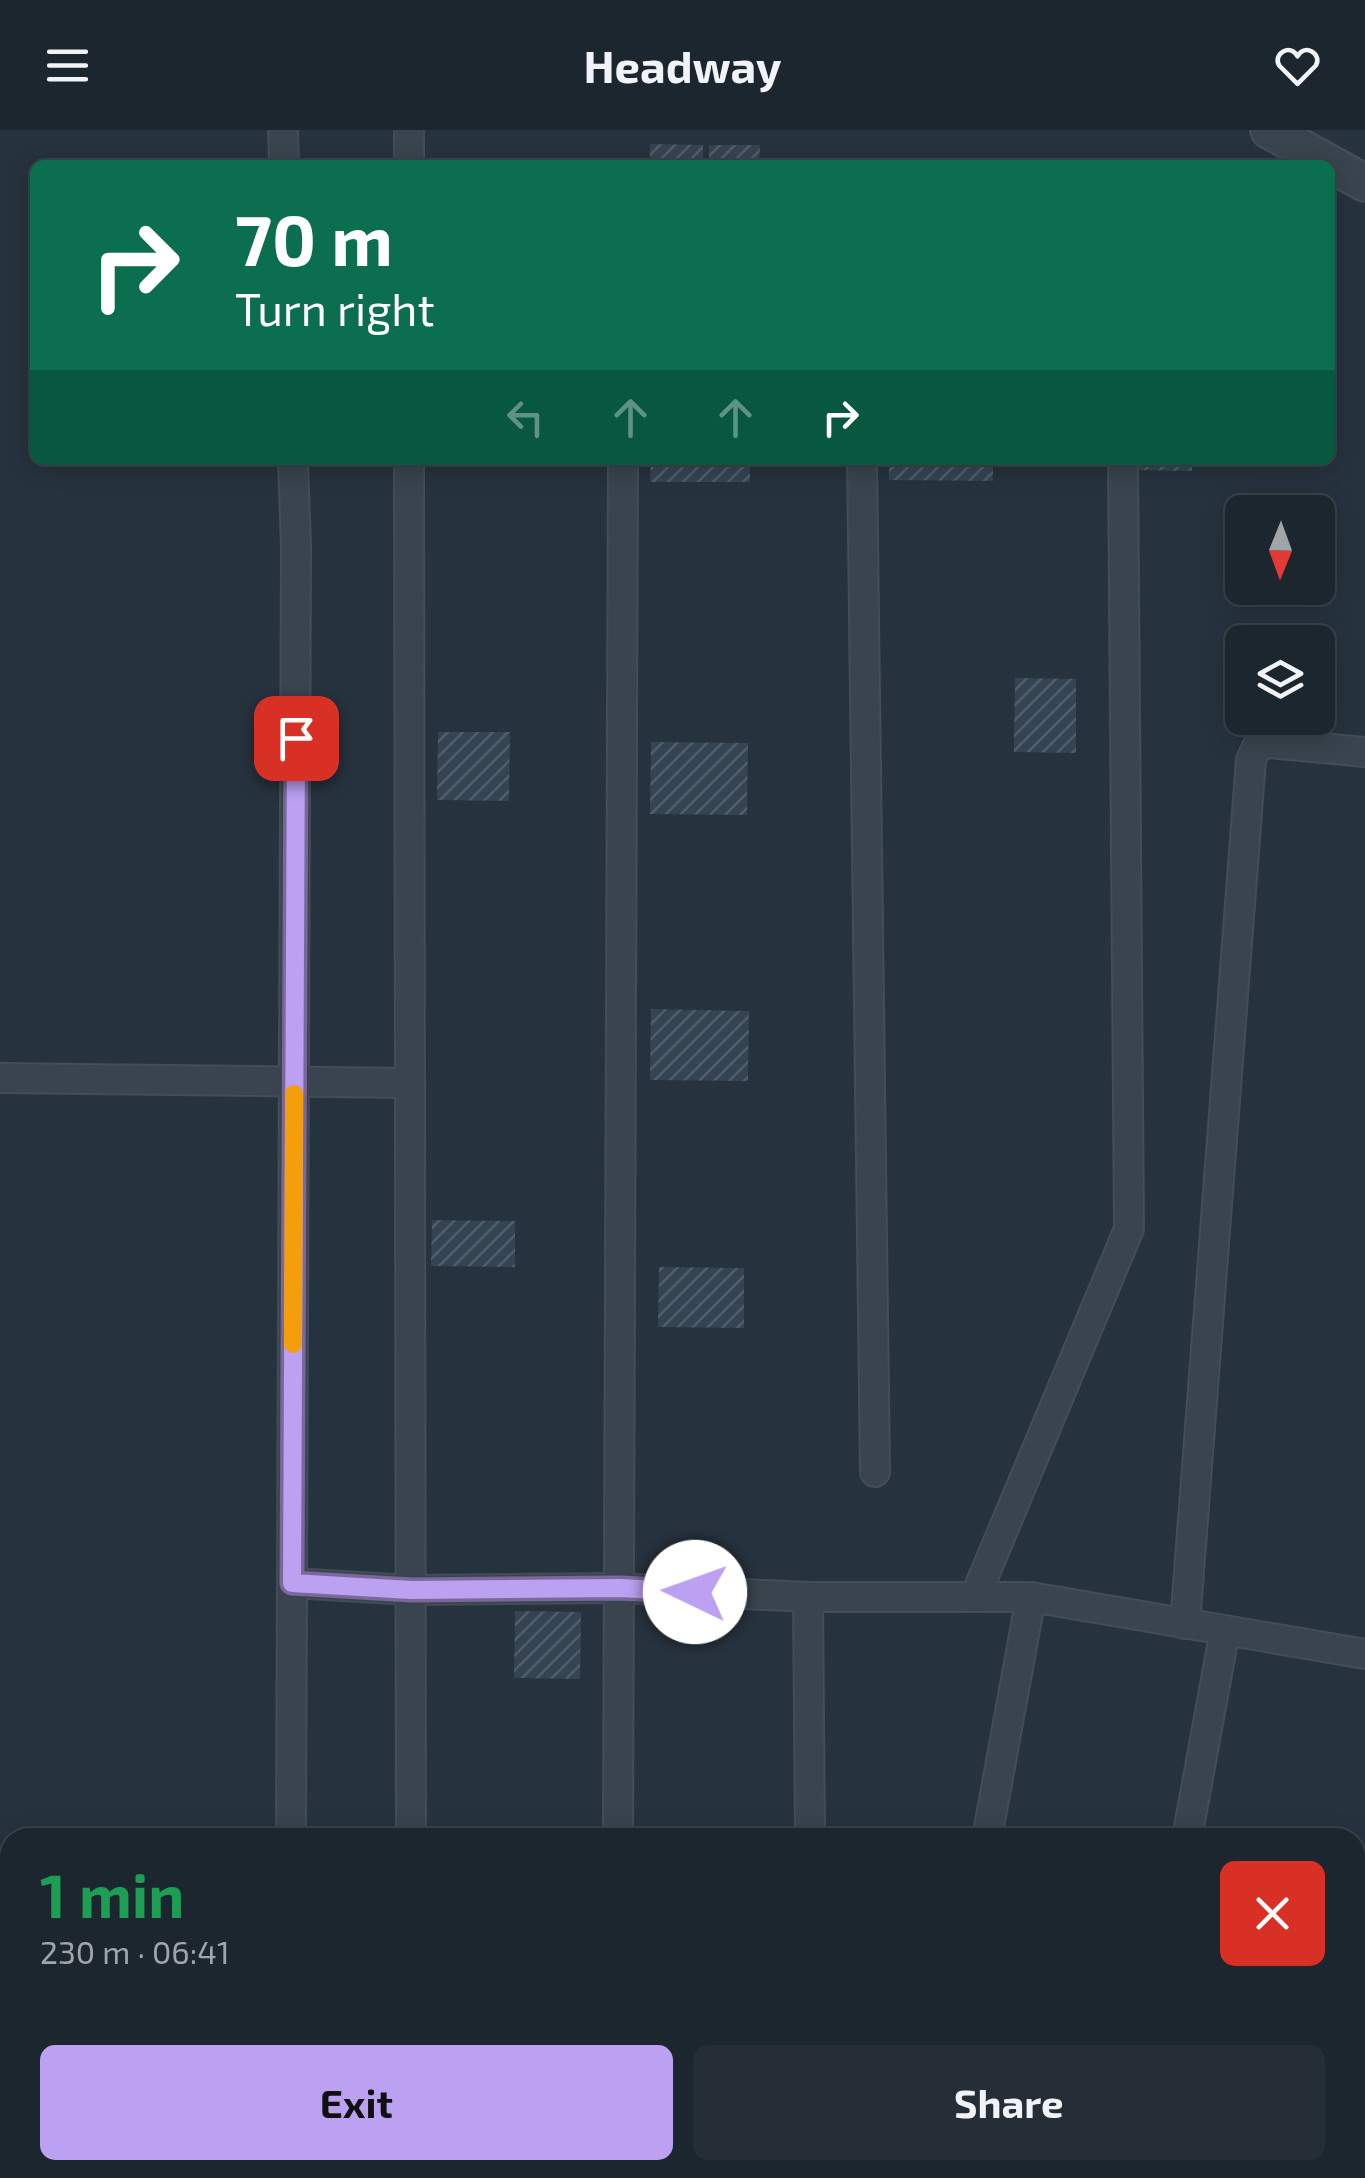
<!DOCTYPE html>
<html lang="en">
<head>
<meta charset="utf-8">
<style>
  body { margin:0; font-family:"Exo 2",sans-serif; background:#252e36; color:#f1f3f6; height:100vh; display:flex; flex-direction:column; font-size:38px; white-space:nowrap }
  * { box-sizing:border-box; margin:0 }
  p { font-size:32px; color:#a0a5aa }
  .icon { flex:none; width:55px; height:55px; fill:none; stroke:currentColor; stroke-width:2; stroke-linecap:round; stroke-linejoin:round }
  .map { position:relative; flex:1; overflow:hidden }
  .drawer { position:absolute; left:0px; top:1698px; width:1365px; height:352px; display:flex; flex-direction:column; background:#1c262e; border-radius:30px 30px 0 0; box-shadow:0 5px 25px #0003,0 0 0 2px #3a434a }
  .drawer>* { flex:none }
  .banner { position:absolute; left:30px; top:30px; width:1305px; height:305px; border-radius:15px; box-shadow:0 5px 25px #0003,0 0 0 2px #3a434a; background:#0b6e4f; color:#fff; overflow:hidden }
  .needle { width:65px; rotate:181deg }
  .buttons { position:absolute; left:1225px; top:365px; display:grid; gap:20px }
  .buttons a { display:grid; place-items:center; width:110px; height:110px; border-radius:15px; background:#1c262e; box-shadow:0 5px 25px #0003,0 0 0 2px #3a434a; font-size:50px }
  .pin { position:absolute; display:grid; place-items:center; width:85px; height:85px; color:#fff; margin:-42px; border-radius:20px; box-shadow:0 5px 15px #0006 }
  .me { position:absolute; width:110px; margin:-55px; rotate:273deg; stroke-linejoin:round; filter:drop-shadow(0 0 8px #0008) }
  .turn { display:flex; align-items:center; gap:35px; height:210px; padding:0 40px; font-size:45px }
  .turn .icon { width:130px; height:130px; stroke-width:2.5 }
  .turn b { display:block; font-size:70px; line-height:85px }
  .lanes { display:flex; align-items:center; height:95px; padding:0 40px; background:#0003; justify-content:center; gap:50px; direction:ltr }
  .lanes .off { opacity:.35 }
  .round { display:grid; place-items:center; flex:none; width:105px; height:105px; border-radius:15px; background:#252e36 }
  .overview { display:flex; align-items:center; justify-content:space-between; height:170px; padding:0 40px }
  h1 { font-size:60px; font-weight:700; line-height:75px; color:#1e9e55 }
  .button { display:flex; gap:20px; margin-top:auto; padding:20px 40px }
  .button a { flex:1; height:115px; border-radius:15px; background:#bca0f2; color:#111; font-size:40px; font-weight:700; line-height:115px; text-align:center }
  .button a+a { background:#252e36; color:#f1f3f6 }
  header { display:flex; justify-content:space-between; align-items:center; height:130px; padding:0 40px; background:#1c262e; font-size:45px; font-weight:700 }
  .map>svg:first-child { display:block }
</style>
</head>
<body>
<header><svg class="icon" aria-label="menu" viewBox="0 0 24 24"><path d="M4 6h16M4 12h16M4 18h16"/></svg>Headway<svg class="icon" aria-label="heart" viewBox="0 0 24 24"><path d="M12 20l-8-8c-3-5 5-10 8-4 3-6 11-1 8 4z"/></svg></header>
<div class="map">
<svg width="1365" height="2048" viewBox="0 0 1365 2048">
  <defs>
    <pattern id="building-hatch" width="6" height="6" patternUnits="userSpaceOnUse" patternTransform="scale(2.5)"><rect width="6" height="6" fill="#354452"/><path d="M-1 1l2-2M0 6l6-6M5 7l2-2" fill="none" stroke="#505d6a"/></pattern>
  </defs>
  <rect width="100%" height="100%" fill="#26323e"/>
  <!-- building -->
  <g fill="url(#building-hatch)">
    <path d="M650,14L703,15V35H650Z"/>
    <path d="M709,15H760L759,35H709Z"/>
    <path d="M651,330H750V352H650Z"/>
    <path d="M889,330H993V351L889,350Z"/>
    <path d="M1133,330H1192V341L1133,340Z"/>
    <path d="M1015,548L1076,549V623L1014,622Z"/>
    <path d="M438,602H510L509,671L437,670Z"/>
    <path d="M651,612L748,613L747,685L650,684Z"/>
    <path d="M651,879L749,881L748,951L650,950Z"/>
    <path d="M432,1090L515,1091V1137L431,1136Z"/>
    <path d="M659,1137L744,1138V1198L658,1197Z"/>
    <path d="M515,1481L581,1482L580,1549L514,1548Z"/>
  </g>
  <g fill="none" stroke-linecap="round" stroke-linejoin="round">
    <defs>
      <g id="minor">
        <path d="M283,0L284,35"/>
        <path d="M409,35V0"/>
        <path d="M409,330L411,1708"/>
        <path d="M862,330L875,1342"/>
        <path d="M0,948L410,953"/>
        <path d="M292,1453L411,1460L619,1458L808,1467H1031L1365,1524"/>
        <path d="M808,1467L810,1708"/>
        <path d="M975,1467L1129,1099L1123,330"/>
        <path d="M1185,1494L1251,630L1257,617L1269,613L1365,622"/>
        <path d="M291,1708L296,417L293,330"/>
        <path d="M618,1708L623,330"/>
        <path d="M987,1708L1031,1467"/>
        <path d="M1187,1708L1225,1500"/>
        <path d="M0,1835H10"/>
        <path d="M1355,1851L1365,1797"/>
        <path d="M291,2040V2048"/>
        <path d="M412,2040V2048"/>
        <path d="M812,2040V2048"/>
        <path d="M22,2048L23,2040"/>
        <path d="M617,2048V2040"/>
        <path d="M924,2048L926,2040"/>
        <path d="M1125,2048L1126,2040"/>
        <path d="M1328,2048V2040"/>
      </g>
      <path id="tertiary" d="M1269,0L1365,53"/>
    </defs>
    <!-- minor casing -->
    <use href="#minor" stroke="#434d57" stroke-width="32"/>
    <!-- tertiary casing -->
    <use href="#tertiary" stroke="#434d57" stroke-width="40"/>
    <!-- minor -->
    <use href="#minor" stroke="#3a444e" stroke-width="28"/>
    <!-- tertiary -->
    <use href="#tertiary" stroke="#3a444e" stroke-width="35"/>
  </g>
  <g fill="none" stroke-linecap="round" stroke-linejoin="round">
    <defs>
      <path id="route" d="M296,608L292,1453L411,1460L620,1458L695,1462"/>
    </defs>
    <!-- route casing -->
    <use href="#route" stroke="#7a689d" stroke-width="25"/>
    <!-- route -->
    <use href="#route" stroke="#bca0f2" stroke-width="18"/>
    <!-- slow -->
    <path stroke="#f59e0b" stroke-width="18" d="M293,1214L294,964"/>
  </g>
</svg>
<div class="buttons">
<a><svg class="needle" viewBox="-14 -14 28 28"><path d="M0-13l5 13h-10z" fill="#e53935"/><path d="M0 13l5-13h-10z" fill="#a0a5aa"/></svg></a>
<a><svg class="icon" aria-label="layers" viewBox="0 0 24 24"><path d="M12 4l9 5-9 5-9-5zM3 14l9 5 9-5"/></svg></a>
</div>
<div class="pin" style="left:296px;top:608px;background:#d93025"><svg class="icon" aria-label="arrive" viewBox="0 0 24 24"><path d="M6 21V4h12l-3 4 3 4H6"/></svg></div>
<svg class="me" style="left:695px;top:1462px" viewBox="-20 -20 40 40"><circle r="19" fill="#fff"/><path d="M0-13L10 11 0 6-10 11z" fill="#bca0f2"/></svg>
<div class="banner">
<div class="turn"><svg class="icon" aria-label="right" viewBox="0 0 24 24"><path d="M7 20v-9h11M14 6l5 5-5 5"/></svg><div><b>70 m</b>Turn right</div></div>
<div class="lanes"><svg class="icon off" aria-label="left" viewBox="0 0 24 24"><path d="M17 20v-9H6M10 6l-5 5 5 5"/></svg><svg class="icon off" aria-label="ahead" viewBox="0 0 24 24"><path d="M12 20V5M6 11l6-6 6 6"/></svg><svg class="icon off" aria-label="ahead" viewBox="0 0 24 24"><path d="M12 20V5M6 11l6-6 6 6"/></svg><svg class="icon" aria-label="right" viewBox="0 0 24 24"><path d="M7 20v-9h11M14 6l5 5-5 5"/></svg></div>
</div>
<section class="drawer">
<div class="overview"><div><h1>1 min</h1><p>230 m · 06:41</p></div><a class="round" style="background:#d93025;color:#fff"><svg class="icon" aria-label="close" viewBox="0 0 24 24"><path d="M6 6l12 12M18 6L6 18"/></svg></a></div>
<div class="button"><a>Exit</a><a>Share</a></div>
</section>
</div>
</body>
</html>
